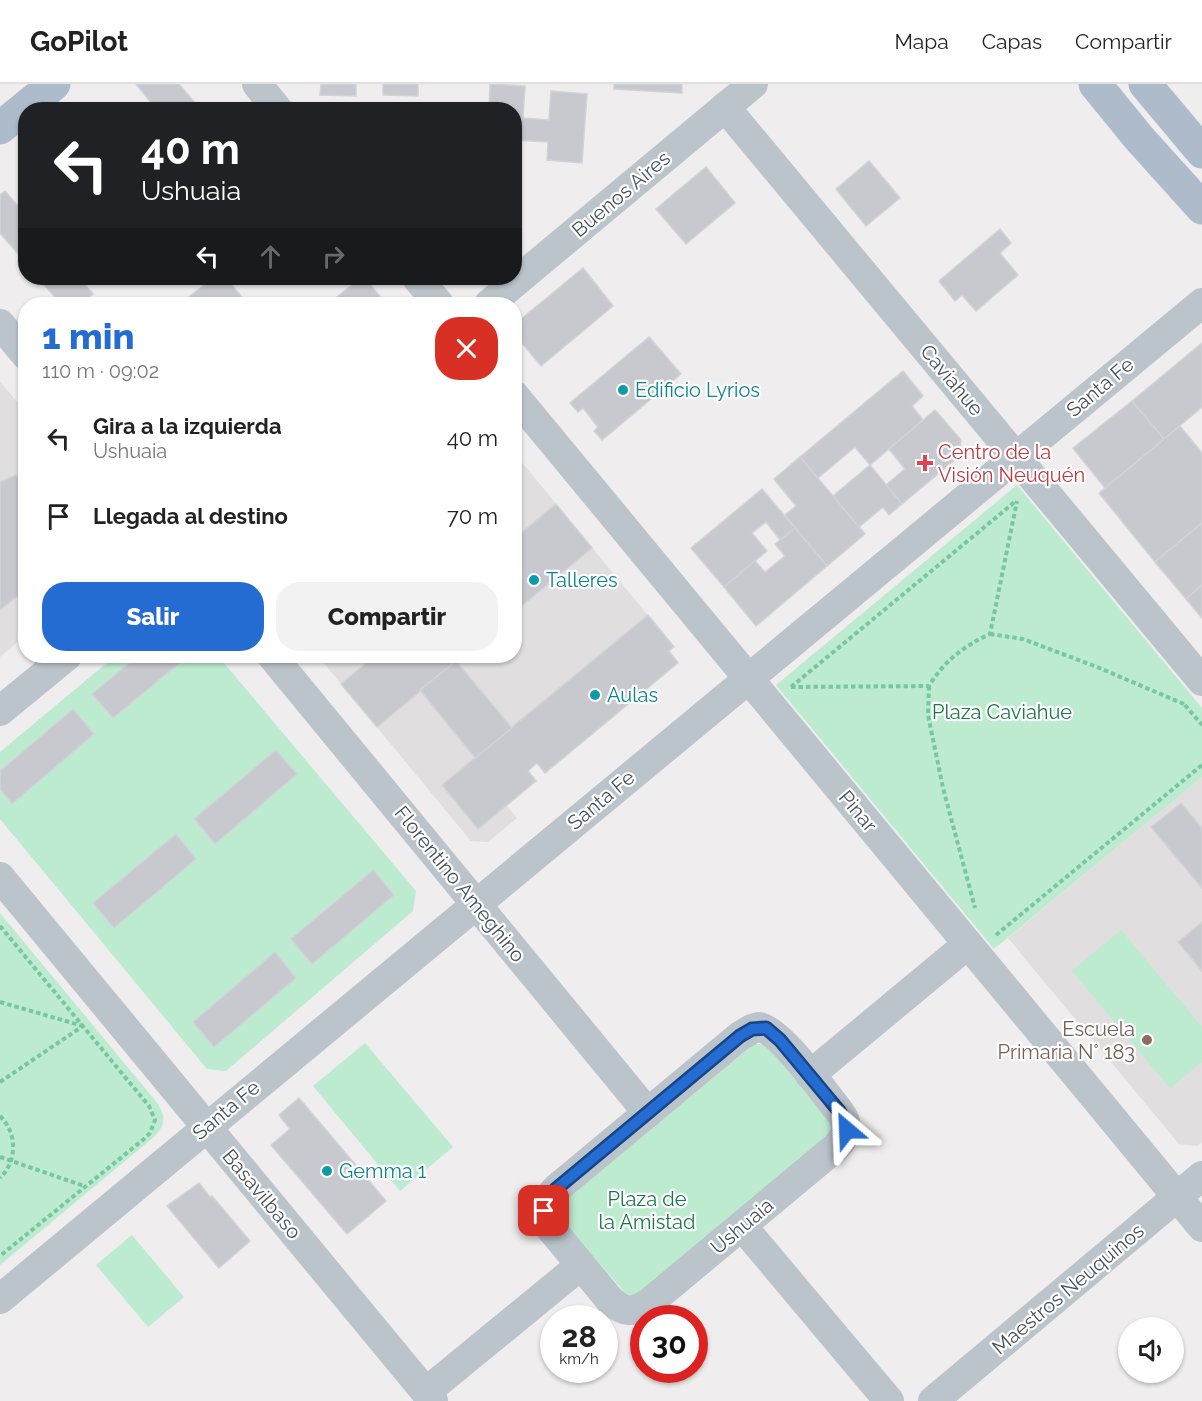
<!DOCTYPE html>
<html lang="es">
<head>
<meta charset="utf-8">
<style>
  body { margin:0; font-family:Raleway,sans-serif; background:#f2f2f2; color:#222; height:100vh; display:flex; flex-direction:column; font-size:22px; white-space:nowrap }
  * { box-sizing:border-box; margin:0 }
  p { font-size:20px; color:#767676 }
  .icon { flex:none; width:33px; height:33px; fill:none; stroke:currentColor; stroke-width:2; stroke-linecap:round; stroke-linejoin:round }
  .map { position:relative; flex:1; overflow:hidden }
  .details { position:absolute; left:18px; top:213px; width:504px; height:366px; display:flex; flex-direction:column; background:#fff; border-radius:24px; box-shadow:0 2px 4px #0004 }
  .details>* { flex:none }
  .guide { position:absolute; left:18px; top:18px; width:504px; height:183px; border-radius:24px; box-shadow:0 2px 4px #0004; background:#202124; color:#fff; overflow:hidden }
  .fabs { position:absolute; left:1118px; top:1233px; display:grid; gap:12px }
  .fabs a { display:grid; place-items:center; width:66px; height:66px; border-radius:50%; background:#fff; box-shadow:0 2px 4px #0004; font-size:30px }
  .speed { position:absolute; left:540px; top:1221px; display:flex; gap:12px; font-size:30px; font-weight:700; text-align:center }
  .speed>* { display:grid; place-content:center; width:78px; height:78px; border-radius:50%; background:#fff; box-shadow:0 2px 4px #0004; line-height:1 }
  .speed small { font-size:15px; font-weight:400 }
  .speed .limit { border:9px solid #d22; background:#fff; color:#111 }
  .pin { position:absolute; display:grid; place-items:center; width:51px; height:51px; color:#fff; margin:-26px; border-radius:12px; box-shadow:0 3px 9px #0006 }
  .me { position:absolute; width:66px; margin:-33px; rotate:334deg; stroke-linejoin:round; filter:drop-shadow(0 0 4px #0008) }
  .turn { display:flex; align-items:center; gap:21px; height:126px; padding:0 24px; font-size:27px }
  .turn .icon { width:78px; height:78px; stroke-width:2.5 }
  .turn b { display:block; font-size:42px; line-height:51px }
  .lanes { display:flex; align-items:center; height:57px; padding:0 24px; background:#0003; justify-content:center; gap:30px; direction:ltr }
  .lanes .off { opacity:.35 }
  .round { display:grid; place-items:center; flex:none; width:63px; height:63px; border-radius:24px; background:#f2f2f2 }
  .headline { display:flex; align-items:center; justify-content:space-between; height:102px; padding:0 24px }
  h1 { font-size:36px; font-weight:800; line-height:45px; color:#246cd2 }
  .action { display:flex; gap:12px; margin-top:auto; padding:12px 24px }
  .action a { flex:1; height:69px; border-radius:24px; background:#246cd2; color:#fff; font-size:24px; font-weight:800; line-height:69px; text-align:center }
  .action a+a { background:#f2f2f2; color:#222 }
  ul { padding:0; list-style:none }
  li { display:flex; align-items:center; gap:18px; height:78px; padding:0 24px }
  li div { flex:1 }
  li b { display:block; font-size:22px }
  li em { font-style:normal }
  header { display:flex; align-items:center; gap:36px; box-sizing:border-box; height:84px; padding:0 30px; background:#fff; border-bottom:2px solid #e0e0e0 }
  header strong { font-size:28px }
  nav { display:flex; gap:33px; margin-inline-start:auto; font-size:21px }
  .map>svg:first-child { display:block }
</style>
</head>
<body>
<header>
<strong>GoPilot</strong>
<nav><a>Mapa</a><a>Capas</a><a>Compartir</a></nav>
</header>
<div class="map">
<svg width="1202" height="1317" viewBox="0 0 1202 1317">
  <rect width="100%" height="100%" fill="#efeded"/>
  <!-- education -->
  <g fill="#e0dede">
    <path d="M0,298L26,328L25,552L0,573Z"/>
    <path d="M515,370L674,563L669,568L678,579L545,688L537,679L528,687L536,697L506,721L517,734L488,758L471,757L318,572H514Z"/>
    <path d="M1202,693V1058L1198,1062L1179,1060L1008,854Z"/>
  </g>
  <!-- green -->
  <g fill="#bdebd0">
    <path d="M1017,401L1202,624V693L994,865L776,601Z"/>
    <path d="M115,572H218L416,807L413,827L226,987L207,985L0,735V668Z"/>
    <path d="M0,829L158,1020C166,1033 165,1041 155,1052L0,1181Z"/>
    <path d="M1121,846L1202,943V978L1170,1004L1072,887Z"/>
    <path d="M365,959L453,1063L400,1107L313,1002Z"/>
    <path d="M754,960H763L771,966L827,1032L831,1041L830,1050L636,1212L627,1211L562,1136L559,1127L563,1118Z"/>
    <path d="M132,1151L184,1213L148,1243L96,1181Z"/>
  </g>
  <!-- building -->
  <g fill="#c7c9cf" stroke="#d1d3d8" stroke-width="1.5">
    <path d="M136,0H179L201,26H157Z"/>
    <path d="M321,0H356V12L320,11Z"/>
    <path d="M383,0H418V12L383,11Z"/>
    <path d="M490,0L525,2L523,34L549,36L551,7L587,10L582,79L547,76L548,58L514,56V26H489Z"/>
    <path d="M614,0H682V9L614,5Z"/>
    <path d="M514,56H520L514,132Z"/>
    <path d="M869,77L900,114L866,142L836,105Z"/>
    <path d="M706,83L735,119L686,160L656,125Z"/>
    <path d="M5,107L26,131V179L0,149V111Z"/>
    <path d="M1000,145L1011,159L1000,169L1018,191L976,227L962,211L955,217L939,197Z"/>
    <path d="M583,184L613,222L541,282L521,258V235Z"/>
    <path d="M38,194H79L93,210L80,220H61Z"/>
    <path d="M213,194H226L246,218L244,220H180Z"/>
    <path d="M361,194H365L386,220H328Z"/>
    <path d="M649,253L681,290L602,356L594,347L598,343L591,334L583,324L578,328L570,319Z"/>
    <path d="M1202,259V323L1164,355L1132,317Z"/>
    <path d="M903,287L923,312L912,322L923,336L870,381L855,363L818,394L800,373Z"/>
    <path d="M1132,317L1164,355L1105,404L1073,364Z"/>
    <path d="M935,326L961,356L958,373L902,420L886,401L905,385L889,365Z"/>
    <path d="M1180,342L1202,369V439L1155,478L1099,409Z"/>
    <path d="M800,373L865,450L827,482L785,431L796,422L774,395Z"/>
    <path d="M870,381L902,420L889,431L883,423L859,443L833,412Z"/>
    <path d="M16,391L20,396L26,392V505L0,526V398Z"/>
    <path d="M762,405L795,444L780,456L766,438L752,449L767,467L724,503L691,464Z"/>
    <path d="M556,420L592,464L514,528V455Z"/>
    <path d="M1202,439V501L1186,515L1155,478Z"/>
    <path d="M795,444L827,482L756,542L724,503L755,477L765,488L785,472L775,460Z"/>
    <path d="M1202,501V534L1186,515Z"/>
    <path d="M648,531L674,563L669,567L678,579L545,689L537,679L528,687L536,697L478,745L442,701Z"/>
    <path d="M138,572H188L113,634L92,610Z"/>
    <path d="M375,572H463L377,643L341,600Z"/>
    <path d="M456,577L512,644L475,674L420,606Z"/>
    <path d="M73,625L94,650L12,720L0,705V687Z"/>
    <path d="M276,666L297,690L215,760L194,735Z"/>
    <path d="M1181,719L1202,744V804L1151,743Z"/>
    <path d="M176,750L196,775L114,844L93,819Z"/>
    <path d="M373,786L394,811L312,880L291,855Z"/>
    <path d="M1202,838V887L1178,858Z"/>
    <path d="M275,868L296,894L214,963L193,938Z"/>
    <path d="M299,1014L386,1117L347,1150L271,1061L290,1045L279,1031Z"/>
    <path d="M199,1099L210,1113L212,1112L250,1157L219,1184L167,1122Z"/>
  </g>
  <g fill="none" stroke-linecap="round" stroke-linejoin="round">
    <!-- path -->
    <g stroke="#77c7a1" stroke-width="4" stroke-dasharray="4.5 3" stroke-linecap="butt">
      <path d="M990,550L1023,555L1097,583L1184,620"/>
      <path d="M929,602L928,631L943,704L975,824"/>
      <path d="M791,603L1016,417"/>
      <path d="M791,603L929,602C944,577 964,562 990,550L1017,417"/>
      <path d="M1185,621L1202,641"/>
      <path d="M0,842L149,1022L155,1036L150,1049L144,1055L0,1172"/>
      <path d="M996,851L1202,681"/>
      <path d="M0,918L83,942"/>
      <path d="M0,998L83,942"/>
      <path d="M0,1032C18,1050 17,1077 0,1094"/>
      <path d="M0,1073L84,1102"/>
    </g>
    <!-- street -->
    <g stroke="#bcc4cb" stroke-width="30">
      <path d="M257,0L278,26"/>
      <path d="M725,23L1202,597"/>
      <path d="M417,194L439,220"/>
      <path d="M489,220L753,0"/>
      <path d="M0,240L26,271"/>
      <path d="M514,311L1202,1143"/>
      <path d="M272,572L648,1029"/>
      <path d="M0,627L67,572"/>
      <path d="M0,793L433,1317"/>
      <path d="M759,943C780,946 824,1008 839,1027C850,1041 847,1052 835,1064L649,1219C633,1229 624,1229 610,1216L547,1140C542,1125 546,1116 556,1105L740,952L752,945Z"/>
      <path d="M810,991L968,860"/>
      <path d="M742,1142L889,1317"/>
      <path d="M0,1215L1202,219"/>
      <path d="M426,1308L581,1181"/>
      <path d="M933,1317L1202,1092"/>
    </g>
    <!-- primary -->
    <g stroke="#aebbca" stroke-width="33">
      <path d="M1095,0L1139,54L1202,124"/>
      <path d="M1145,0L1202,68"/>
      <path d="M0,44L54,0"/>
    </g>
  </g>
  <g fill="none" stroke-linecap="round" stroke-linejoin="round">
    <defs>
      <path id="route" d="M544,1127L548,1115L556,1105L740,952L752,945L766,944L780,956L839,1027L846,1039L847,1046"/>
    </defs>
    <!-- route casing -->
    <use href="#route" stroke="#174688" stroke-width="15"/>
    <!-- route -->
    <use href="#route" stroke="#246cd2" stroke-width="10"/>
  </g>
  <!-- markers -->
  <g fill="#0f9aa8" stroke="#fff" stroke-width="2">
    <circle cx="623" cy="306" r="6"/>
    <circle cx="534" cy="496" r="6"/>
    <circle cx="595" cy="611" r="6"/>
    <circle cx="327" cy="1087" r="6"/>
  </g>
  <path fill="#e0444e" stroke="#fff" stroke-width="2" d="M922 370h6v6h6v6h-6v6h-6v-6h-6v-6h6z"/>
  <circle fill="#8d6e63" stroke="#fff" stroke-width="2" cx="1147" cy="956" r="6"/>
  <g text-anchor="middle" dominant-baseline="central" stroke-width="4.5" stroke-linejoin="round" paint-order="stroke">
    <!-- street labels -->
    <g font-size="20" fill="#465059" stroke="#fff">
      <text transform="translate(621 110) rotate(-40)">Buenos Aires</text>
      <text transform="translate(952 296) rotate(50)">Caviahue</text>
      <text transform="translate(1100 303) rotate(-40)">Santa Fe</text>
      <text transform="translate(601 716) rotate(-40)">Santa Fe</text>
      <text transform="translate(858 727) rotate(50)">Pinar</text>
      <text transform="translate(460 800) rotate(51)">Florentino Ameghino</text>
      <text transform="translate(226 1026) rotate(-40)">Santa Fe</text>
      <text transform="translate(262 1110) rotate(50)">Basavilbaso</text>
      <text transform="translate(742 1142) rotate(-40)">Ushuaia</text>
      <text transform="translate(1068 1205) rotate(-40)">Maestros Neuquinos</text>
    </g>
    <!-- culture labels -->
    <g font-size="20" fill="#0d838f" stroke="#fff" text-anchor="start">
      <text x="635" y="306">Edificio Lyrios</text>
      <text x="546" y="496">Talleres</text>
      <text x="607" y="611">Aulas</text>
      <text x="339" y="1087">Gemma 1</text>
    </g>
    <!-- health labels -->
    <g font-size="20" fill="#be3a42" stroke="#fff" text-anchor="start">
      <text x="938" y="368">Centro de la<tspan x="938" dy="23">Visión Neuquén</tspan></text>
    </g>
    <!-- park labels -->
    <g font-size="20" fill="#1c754b" stroke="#fff">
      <text x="1002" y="628">Plaza Caviahue</text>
      <text x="647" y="1115">Plaza de<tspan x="647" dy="23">la Amistad</tspan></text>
    </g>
    <!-- education labels -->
    <g font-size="20" fill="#785e54" stroke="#fff" text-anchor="end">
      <text x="1135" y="945">Escuela<tspan x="1135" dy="23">Primaria N° 183</tspan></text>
    </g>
  </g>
</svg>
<div class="fabs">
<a><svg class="icon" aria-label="sound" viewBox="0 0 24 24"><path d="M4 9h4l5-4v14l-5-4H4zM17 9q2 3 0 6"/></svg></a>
</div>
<div class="speed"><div>28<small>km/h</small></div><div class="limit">30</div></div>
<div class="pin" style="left:544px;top:1127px;background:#d93025"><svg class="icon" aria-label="arrive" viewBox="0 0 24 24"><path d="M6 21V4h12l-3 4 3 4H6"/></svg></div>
<svg class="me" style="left:847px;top:1046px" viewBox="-20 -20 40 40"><path d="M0-17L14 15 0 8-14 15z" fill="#246cd2" stroke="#fff" stroke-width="4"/></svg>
<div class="guide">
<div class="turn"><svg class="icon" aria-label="left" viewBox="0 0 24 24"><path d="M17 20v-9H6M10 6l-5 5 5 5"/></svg><div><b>40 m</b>Ushuaia</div></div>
<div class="lanes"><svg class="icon" aria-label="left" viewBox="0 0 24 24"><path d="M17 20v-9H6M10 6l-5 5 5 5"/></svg><svg class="icon off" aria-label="ahead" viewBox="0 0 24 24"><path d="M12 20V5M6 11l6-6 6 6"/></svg><svg class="icon off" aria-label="right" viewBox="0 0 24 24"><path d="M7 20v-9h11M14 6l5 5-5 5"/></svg></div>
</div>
<section class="details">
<div class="headline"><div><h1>1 min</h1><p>110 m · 09:02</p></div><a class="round" style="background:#d93025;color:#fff"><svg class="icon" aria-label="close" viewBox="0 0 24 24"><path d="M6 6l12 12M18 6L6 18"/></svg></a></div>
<ul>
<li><svg class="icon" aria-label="left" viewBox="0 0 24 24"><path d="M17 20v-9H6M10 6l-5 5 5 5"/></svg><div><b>Gira a la izquierda</b><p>Ushuaia</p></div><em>40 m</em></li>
<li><svg class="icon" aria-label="arrive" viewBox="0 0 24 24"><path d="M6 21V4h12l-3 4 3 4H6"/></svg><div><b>Llegada al destino</b></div><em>70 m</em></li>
</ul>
<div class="action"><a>Salir</a><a>Compartir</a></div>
</section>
</div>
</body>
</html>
